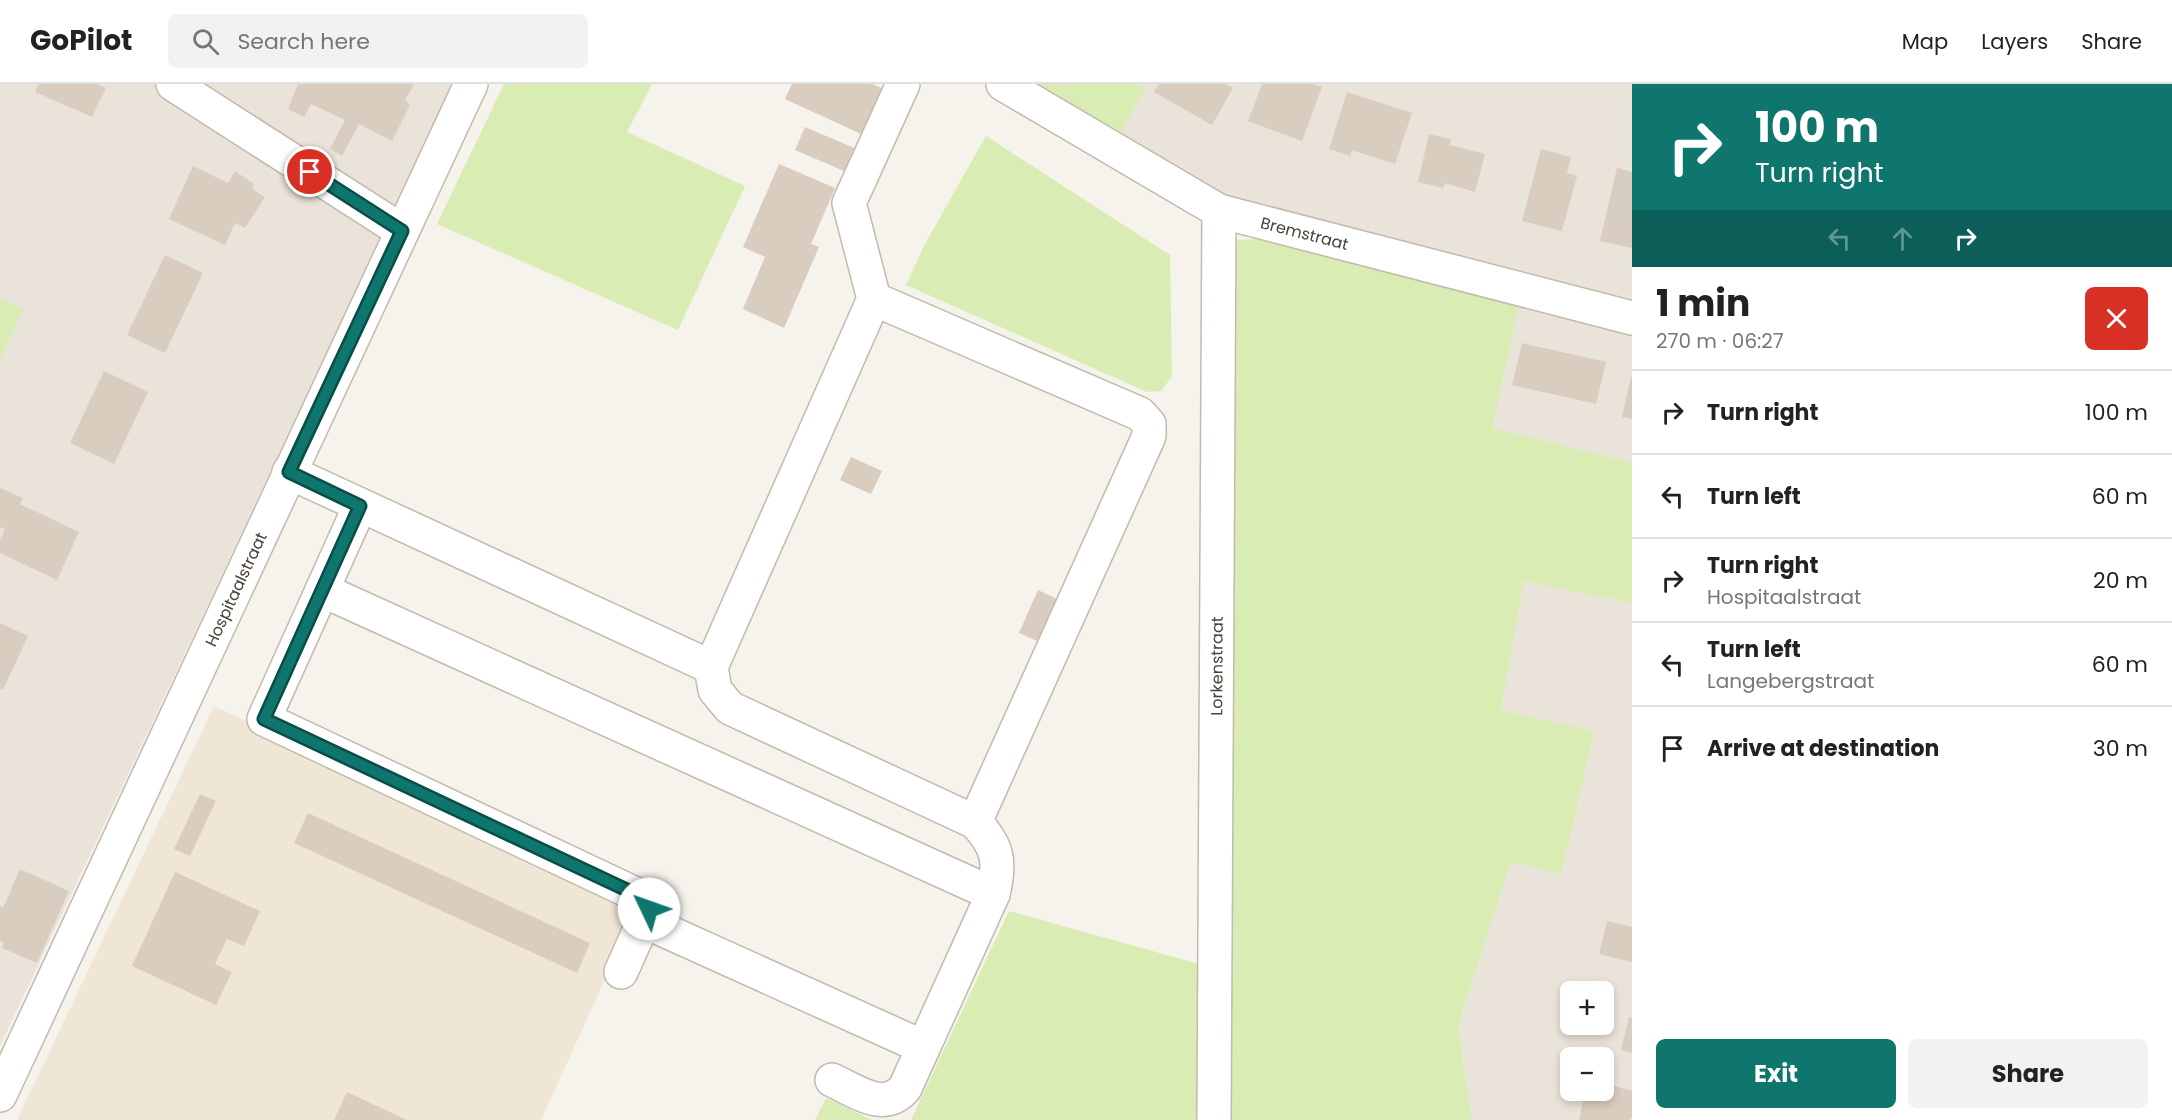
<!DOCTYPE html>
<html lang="en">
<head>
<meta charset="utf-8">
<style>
  body { margin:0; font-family:Poppins,sans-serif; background:#f2f2f2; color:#222; height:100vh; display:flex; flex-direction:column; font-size:22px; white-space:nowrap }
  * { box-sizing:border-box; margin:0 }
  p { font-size:20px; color:#767676 }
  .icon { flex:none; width:33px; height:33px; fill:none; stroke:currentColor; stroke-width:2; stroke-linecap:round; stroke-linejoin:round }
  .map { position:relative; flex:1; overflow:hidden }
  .details { display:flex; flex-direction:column; background:#fff; width:540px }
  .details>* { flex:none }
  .guide { background:#0f766e; color:#fff; overflow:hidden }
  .controls { position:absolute; left:1560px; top:897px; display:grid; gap:12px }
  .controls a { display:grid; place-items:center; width:54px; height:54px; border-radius:9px; background:#fff; box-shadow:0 3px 9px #0003; font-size:30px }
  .pin { position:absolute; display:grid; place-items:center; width:51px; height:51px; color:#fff; margin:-26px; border:3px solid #fff; border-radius:50%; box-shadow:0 2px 6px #0007 }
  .me { position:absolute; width:66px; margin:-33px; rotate:312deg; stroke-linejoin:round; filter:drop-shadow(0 0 4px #0008) }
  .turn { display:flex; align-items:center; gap:21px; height:126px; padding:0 24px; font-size:27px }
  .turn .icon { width:78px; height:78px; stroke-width:2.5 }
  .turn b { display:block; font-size:42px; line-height:51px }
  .lanes { display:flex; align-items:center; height:57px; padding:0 24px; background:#0003; justify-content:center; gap:30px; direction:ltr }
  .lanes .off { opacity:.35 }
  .round { display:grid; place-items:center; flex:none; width:63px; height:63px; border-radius:9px; background:#f2f2f2 }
  .head { display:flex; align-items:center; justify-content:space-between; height:102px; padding:0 24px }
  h1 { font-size:36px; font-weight:700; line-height:45px }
  .action { display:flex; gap:12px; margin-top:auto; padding:12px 24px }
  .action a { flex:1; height:69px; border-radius:9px; background:#0f766e; color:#fff; font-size:24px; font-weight:700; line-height:69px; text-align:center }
  .action a+a { background:#f2f2f2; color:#222 }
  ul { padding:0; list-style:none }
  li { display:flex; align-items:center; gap:18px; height:84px; padding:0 24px; border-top:2px solid #e0e0e0 }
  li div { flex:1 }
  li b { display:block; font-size:22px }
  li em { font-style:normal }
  header { display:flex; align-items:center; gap:36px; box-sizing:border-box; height:84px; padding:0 30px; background:#fff; border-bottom:2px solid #e0e0e0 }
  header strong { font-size:28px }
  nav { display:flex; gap:33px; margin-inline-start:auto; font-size:21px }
  .search { width:420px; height:54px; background:#f2f2f2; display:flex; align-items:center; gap:15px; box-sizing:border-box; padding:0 21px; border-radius:9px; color:#767676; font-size:22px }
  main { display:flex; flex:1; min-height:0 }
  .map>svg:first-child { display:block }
</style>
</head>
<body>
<header>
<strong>GoPilot</strong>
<div class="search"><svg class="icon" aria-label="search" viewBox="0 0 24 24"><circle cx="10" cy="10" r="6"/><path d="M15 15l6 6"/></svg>Search here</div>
<nav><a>Map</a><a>Layers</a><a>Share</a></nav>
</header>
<main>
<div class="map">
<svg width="1632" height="1036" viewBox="0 0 1632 1036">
  <rect width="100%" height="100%" fill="#f6f2ec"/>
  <!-- residential -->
  <g fill="#eae3d9" fill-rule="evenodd">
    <path d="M0,0H453L0,962V276L24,227L0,214Z"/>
    <path d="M1139,0H1632V223L1252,129L1117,54L1146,4Z"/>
    <path d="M1519,222L1632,249V379L1491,345Z"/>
    <path d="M1524,496L1632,519V1036H1472L1458,942L1511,778L1561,789L1595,648L1501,626ZM1570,908H1604V940H1570ZM1570,974H1604V1006H1570Z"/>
  </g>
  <!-- education -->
  <path fill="#f0e6d5" d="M214,622L638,823L541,1036H17Z"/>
  <!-- green -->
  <g fill="#d8ecb3">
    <path d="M504,0H652L627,48L745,102L678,246L437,140Z"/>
    <path d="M1026,0H1139L1146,4L1117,54Z"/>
    <path d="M986,52L1170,171L1172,292L1161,307L1147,308L906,201L925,160Z"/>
    <path d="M1261,155L1519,222L1492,344L1632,379V519L1524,497L1501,626L1595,647L1561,790L1511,778L1458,942L1472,1036H911L1009,827L1199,880L1230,156Z"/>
    <path d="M0,214L24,226L0,276Z"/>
    <path d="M826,1014L872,1036H815Z"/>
  </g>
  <!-- building -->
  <g fill="#d9cdc0">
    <path d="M39,0H97L106,4L92,33L35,8Z"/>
    <path d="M298,0H414L405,16L410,21L392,57L359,40L342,72L330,65L345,36L311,20L304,33L288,25Z"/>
    <path d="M792,0H872L882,4L861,50L785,15Z"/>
    <path d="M1159,0H1226L1233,4L1212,41L1154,8Z"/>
    <path d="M1262,0H1313L1322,3L1302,57L1248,37Z"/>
    <path d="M1347,8L1412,29L1395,80L1352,66L1350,72L1329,65Z"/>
    <path d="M805,43L854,64L844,87L795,66Z"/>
    <path d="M1429,50L1451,55L1450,61L1485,70L1475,108L1445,99L1443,104L1418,98Z"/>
    <path d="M1541,65L1571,73L1567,89L1577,92L1562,147L1522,137Z"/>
    <path d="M779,80L835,104L811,160L819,163L784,244L743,225L765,173L743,163Z"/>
    <path d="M193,82L228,99L235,87L254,100L252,105L265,113L245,144L235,139L225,161L169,135Z"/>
    <path d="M1617,84L1632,88V164L1600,157Z"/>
    <path d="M165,171L203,189L165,269L127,251Z"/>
    <path d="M1522,259L1606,278L1596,320L1512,301Z"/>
    <path d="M104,287L148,308L114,380L70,359Z"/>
    <path d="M1631,293H1632V335L1622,333Z"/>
    <path d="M851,373L882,387L871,410L840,396Z"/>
    <path d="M0,404L23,414L20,420L79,448L57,496L0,469V456L5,445L0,443Z"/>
    <path d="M1038,506L1063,518L1044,560L1019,549Z"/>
    <path d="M0,539L28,552L3,606L0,604Z"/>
    <path d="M200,710L216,717L190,772L174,765Z"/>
    <path d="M308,729L590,859L577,889L294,759Z"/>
    <path d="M20,785L69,807L37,879L2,864L4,859L0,857V822L3,824Z"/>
    <path d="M175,788L260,827L244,862L227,855L215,880L232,888L216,921L132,882Z"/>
    <path d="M1607,837L1632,843V878L1599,870Z"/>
    <path d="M1629,933L1632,934V969L1621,966Z"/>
    <path d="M1604,999L1632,1007V1033L1629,1036H1579L1583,1016L1570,1013L1572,1006H1604Z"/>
    <path d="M347,1008L407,1036H334Z"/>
  </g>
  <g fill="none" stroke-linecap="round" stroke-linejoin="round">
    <defs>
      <g id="minor">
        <path d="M173,0L402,147"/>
        <path d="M903,0L849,119L874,215L1140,330L1149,340V352L975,738"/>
        <path id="s1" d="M1003,0L1219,127L1632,234"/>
        <path d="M289,388L711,583"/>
        <path d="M360,422L264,635L646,815L650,819L649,825L621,888"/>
        <path d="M322,506L993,810"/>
        <path d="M644,837L923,963"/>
        <path d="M832,996C856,1007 884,1029 905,1004L993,810C1001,778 998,762 975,738L730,624L715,606L711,583L874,215"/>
        <path id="s2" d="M0,1011L471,0"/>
        <path id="s3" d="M1214,1036L1219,127"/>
      </g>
    </defs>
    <!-- minor casing -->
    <use href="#minor" stroke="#c3b9ad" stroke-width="36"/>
    <!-- minor -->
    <use href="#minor" stroke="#fff" stroke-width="33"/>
  </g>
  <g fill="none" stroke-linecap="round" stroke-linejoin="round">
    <defs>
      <path id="route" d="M310,88L402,147L289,388L360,422L264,635L646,815L650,819L649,825"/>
    </defs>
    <!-- route casing -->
    <use href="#route" stroke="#0a4d48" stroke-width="15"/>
    <!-- route -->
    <use href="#route" stroke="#0f766e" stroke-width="10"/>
  </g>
  <g text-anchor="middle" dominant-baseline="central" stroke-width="4.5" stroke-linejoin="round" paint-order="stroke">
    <!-- street labels -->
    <g font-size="16" fill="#4b4238" stroke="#fff">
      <text stroke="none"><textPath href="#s1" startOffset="339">Bremstraat</textPath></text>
      <text stroke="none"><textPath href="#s2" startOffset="558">Hospitaalstraat</textPath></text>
      <text stroke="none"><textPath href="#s3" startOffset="454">Lorkenstraat</textPath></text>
    </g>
  </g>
</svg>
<div class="controls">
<a>+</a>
<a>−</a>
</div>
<div class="pin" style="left:310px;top:88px;background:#d93025"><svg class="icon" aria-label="arrive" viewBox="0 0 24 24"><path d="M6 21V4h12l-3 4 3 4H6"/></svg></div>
<svg class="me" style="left:649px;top:825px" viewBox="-20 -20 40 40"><circle r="19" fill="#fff"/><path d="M0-13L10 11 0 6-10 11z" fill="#0f766e"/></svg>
</div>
<section class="details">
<div class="guide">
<div class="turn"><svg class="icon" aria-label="right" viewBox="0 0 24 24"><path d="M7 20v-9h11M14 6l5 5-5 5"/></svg><div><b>100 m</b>Turn right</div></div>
<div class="lanes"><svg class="icon off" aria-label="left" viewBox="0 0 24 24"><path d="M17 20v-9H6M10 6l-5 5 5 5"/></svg><svg class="icon off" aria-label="ahead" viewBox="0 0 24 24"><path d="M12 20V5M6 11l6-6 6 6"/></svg><svg class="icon" aria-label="right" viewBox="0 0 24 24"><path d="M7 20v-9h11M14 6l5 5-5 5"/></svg></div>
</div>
<div class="head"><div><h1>1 min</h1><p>270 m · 06:27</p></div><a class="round" style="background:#d93025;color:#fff"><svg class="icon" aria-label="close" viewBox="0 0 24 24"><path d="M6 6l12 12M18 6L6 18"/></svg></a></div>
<ul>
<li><svg class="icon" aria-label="right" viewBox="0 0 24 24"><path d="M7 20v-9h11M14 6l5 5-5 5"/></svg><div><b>Turn right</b></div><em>100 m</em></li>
<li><svg class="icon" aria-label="left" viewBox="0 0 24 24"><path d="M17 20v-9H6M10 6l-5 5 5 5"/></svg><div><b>Turn left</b></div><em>60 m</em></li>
<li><svg class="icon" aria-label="right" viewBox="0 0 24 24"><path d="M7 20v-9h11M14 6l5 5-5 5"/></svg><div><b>Turn right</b><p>Hospitaalstraat</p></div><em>20 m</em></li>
<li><svg class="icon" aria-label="left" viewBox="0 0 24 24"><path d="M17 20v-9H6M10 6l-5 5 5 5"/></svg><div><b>Turn left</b><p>Langebergstraat</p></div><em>60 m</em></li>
<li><svg class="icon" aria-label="arrive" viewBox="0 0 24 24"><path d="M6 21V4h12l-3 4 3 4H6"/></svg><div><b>Arrive at destination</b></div><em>30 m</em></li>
</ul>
<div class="action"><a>Exit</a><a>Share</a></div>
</section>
</main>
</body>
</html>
